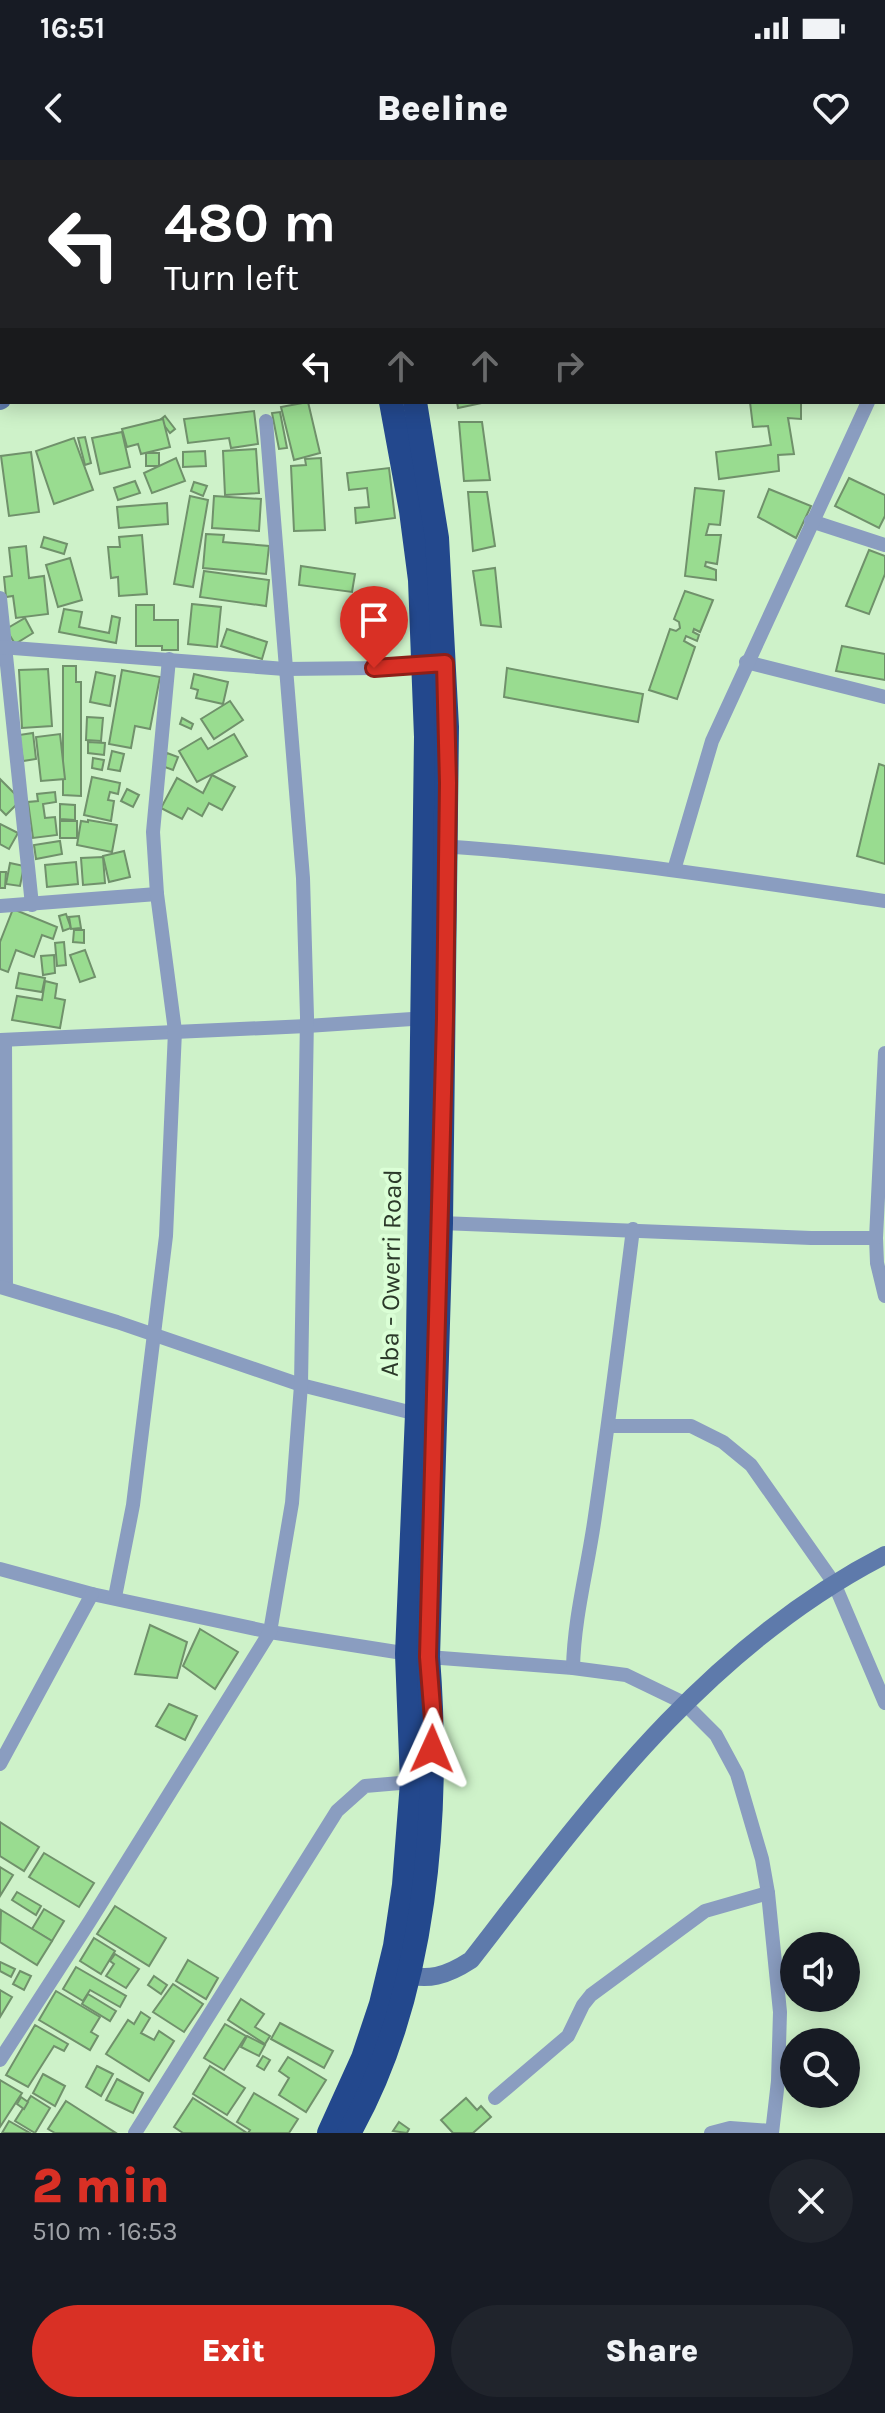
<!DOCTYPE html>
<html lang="en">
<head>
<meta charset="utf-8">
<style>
  body { margin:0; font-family:Karla,sans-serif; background:#20242c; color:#f1f3f6; height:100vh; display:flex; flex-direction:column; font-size:30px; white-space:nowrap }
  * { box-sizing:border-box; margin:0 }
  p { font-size:26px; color:#9ea1a6 }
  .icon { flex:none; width:44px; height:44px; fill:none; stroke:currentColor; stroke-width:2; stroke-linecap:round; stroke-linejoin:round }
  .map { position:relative; height:1973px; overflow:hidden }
  .side { display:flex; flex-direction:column; background:#171b24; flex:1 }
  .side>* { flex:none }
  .hud { position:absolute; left:0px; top:0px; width:886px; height:244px; box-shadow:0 4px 20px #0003; background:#202124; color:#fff; overflow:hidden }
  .tools { position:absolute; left:780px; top:1772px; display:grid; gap:16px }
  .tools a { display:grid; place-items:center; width:80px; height:80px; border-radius:50%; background:#171b24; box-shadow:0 4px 20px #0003; font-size:40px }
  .pin { position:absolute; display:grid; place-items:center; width:68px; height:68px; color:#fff; margin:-82px -34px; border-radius:50% 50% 50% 0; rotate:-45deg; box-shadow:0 0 8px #0007 }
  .pin .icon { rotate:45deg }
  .me { position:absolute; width:88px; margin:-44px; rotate:1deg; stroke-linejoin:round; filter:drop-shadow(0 0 6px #0008) }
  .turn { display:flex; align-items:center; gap:28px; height:168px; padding:0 32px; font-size:36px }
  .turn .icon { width:104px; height:104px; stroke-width:2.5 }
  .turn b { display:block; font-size:56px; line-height:68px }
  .lanes { display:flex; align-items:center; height:76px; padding:0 32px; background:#0003; justify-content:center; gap:40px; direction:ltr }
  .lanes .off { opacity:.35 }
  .round { display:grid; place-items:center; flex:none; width:84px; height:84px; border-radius:42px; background:#20242c }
  .summary { display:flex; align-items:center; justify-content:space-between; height:136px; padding:0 32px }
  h1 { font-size:48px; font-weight:800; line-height:60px; color:#d93025 }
  .button { display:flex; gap:16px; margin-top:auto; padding:16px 32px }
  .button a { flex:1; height:92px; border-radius:48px; background:#d93025; color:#fff; font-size:32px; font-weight:800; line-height:92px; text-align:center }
  .button a+a { background:#20242c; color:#f1f3f6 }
  .status { display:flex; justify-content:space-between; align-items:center; height:56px; padding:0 40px; background:#171b24; direction:ltr }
  .status svg { height:22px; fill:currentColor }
  header { display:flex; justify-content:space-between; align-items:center; height:104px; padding:0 32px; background:#171b24; font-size:36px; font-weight:800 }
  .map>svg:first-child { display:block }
</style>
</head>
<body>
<div class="status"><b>16:51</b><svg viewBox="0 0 49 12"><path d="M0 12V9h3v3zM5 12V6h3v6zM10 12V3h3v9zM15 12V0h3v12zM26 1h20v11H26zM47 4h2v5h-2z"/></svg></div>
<header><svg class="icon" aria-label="back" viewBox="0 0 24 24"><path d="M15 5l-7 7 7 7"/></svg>Beeline<svg class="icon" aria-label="heart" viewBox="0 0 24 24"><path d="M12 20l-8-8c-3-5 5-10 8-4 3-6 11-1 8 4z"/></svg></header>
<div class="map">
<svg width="885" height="1973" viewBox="0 0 885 1973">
  <rect width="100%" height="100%" fill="#cef2c9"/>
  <!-- building -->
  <g fill="#99dc90" stroke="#70916b" stroke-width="2">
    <rect x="3" y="0" width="53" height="2"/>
    <path d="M219,0H248L250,2H216Z"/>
    <path d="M421,0H464L422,2Z"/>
    <path d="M308,242L320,293L294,300L281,247Z"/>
    <path d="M457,242H482V243L458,248Z"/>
    <path d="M750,242H801V259L788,258L794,294L778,295L779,311L719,319L716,292L771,285L768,266L753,267Z"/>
    <path d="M254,251L258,284L231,288L229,278L188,283L184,259Z"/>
    <path d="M280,252L287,288L279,289L272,253Z"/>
    <path d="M165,256L175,269L170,273L160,260Z"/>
    <path d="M163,259L170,287L141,294L138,284L127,287L122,269Z"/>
    <path d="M459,262H482L490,320L464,321Z"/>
    <path d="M122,272L130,307L100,314L92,278Z"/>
    <path d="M85,277L91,303L85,305L78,278Z"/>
    <path d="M74,278L93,330L54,344L36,291Z"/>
    <path d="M256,289L259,333L225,335L223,291Z"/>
    <path d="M205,291L206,306L183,307V292Z"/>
    <path d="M31,292L39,352L9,356L1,296Z"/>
    <rect x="146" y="293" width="13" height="13"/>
    <path d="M176,298L185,321L152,333L144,313Z"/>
    <path d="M321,298L325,370L294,371L291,306L306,305L305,299Z"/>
    <path d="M389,308L395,358L356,363L355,348L369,347L367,328L349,330L347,313Z"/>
    <path d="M849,318L885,335V356L879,368L835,346Z"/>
    <path d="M135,321L140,333L118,340L114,328Z"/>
    <path d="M194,322L207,326L203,336L191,331Z"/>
    <path d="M695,328L724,331L720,365L709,364L706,375H721L717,404L706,402L705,406L716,410V420L685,416Z"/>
    <path d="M769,329L811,346L796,378L758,357Z"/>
    <path d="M468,332H487L495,386L473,391Z"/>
    <path d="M190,336L208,340L193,427L174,424Z"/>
    <path d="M214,336L261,339L259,371L212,368Z"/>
    <path d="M167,343L168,364L119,368L117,347Z"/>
    <path d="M206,374L224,375L223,382L269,386L266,414L203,408Z"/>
    <path d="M142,375L147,434L119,436L118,417L111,418L108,387H120L119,377Z"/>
    <path d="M44,377L67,384L64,394L41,387Z"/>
    <path d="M26,386L29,418L44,416L48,454L16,458L13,436L6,437L4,417L12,416L9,388Z"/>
    <path d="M869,390L885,396V414L869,454L846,446Z"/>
    <path d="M70,398L82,440L58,447L46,405Z"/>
    <path d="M301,406L355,414L352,432L299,425Z"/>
    <path d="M495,408L501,467L481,465L473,411Z"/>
    <path d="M204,411L269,420L266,446L200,437Z"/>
    <path d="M685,431L713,440L700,472L694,469L693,472L699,475L697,481L686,476L684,481L695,487L677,539L649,530L670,469L676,471L680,468L679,462L674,459Z"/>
    <path d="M192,444L221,447L217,487L188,484Z"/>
    <path d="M136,445H154V460H178V490H162V486H136Z"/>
    <path d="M64,449L82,452L79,467L109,473L112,456L120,458L116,483L59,472Z"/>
    <path d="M25,458L33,473L15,484L6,469Z"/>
    <path d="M227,469L267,482L262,499L221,486Z"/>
    <path d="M842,486L885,494V520L836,511Z"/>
    <path d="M63,506H76V522H81V636L63,635Z"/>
    <path d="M507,508L643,534L638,562L504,537Z"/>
    <path d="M48,509L52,566L22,568L19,510Z"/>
    <path d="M122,510L160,517L150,569L135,566L131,588L109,584Z"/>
    <path d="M96,512L115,516L110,546L90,542Z"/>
    <path d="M194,514L228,522L223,544L196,538L198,530L191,528Z"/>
    <path d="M230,541L243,560L214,579L201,559Z"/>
    <path d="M87,557L103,558L101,581L86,580Z"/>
    <path d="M182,558L193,564L191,569L180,564Z"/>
    <path d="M33,573L36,599L23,601L19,575Z"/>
    <path d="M60,574L65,619L41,621L36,577Z"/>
    <path d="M234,574L247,596L197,622L179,591L201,578L208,589Z"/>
    <path d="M88,582L105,583L104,595L88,593Z"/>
    <path d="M112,591L124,594L120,611L108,609Z"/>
    <path d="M167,593L178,597L173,610L162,606Z"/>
    <path d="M93,598L104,600L102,610L92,608Z"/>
    <path d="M879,604L885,606V704L857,696Z"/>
    <path d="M212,615L235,627L222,650L209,643L202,656L188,648L182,659L161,648L177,618L203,633Z"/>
    <path d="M92,617L120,623L118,634L110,632L108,640L114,641L111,661L84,655Z"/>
    <path d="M0,619L21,640L6,655L0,649Z"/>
    <path d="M127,629L139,635L133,647L121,641Z"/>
    <path d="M55,632L56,642L43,644L45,658L55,657L57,675L33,678L28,642L38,641L37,634Z"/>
    <path d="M60,644L75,645V660L60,659Z"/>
    <path d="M88,660L117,665L112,692L77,685L81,661L88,662Z"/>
    <rect x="60" y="661" width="17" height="17"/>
    <path d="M0,664L18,673L9,689L0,684Z"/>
    <path d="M60,681L62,694L36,699L34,685Z"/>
    <path d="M124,691L130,717L109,722L103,696Z"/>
    <path d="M103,697L105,723L83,725L81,698Z"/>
    <path d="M76,702L78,724L47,727L45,705Z"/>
    <path d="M10,703L24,706L20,726L6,724Z"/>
    <path d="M0,712H6L5,728H0Z"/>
    <path d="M13,749L57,767L53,779L42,775L34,797L16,790L8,812L0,809V782Z"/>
    <path d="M66,754L71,768L63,771L59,756Z"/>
    <path d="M79,756L81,768L71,769L69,757Z"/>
    <path d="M74,770H84V783L73,782Z"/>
    <path d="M64,782L66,805L57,806L55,783Z"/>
    <path d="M85,790L95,817L80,822L70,795Z"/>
    <path d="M54,795L55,813L43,815L41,796Z"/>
    <path d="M19,813L45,818L42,832L16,828Z"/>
    <path d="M45,821L57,824L55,838L65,840L60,868L12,860L17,836L42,840Z"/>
    <path d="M150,1465L187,1482L177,1518L135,1514Z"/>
    <path d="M200,1469L238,1492L215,1529L183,1506Z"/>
    <path d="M169,1544L197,1556L185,1580L156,1566Z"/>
    <path d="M0,1662L39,1687L24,1711L0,1696Z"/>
    <path d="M44,1693L94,1723L79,1747L29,1717Z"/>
    <path d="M0,1707L13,1715L0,1736Z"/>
    <path d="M17,1732L41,1746L36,1755L12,1740Z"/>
    <path d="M115,1746L166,1778L149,1806L97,1774Z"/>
    <path d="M44,1749L64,1761L52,1781L32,1769Z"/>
    <path d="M1,1750L52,1781L37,1805L0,1782Z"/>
    <path d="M94,1778L115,1791L101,1814L80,1801Z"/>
    <path d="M115,1794L139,1809L126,1828L106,1816L114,1804L110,1801Z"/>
    <path d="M188,1800L218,1818L206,1839L176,1821Z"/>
    <path d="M0,1802L15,1809L11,1817L0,1811Z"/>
    <path d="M76,1807L126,1836L120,1847L90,1830L83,1841L63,1829Z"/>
    <path d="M20,1811L31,1816L24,1830L13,1824Z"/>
    <path d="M154,1816L167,1825L161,1834L148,1825Z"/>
    <path d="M173,1824L203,1844L184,1872L153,1852Z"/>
    <path d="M0,1830L12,1837L0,1857Z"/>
    <path d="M56,1831L100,1857L91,1872L98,1876L90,1890L39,1860Z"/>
    <path d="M88,1834L116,1851L110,1861L82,1844Z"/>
    <path d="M241,1839L264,1854L255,1867L270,1876L265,1884L228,1860Z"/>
    <path d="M141,1852L150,1858L141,1873L154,1880L159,1871L174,1881L149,1921L106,1894L128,1860L134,1864Z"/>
    <path d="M280,1863L333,1891L324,1908L271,1879Z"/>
    <path d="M225,1864L246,1876L224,1910L204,1898Z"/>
    <path d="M35,1865L68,1884L64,1891L54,1886L28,1927L6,1915Z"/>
    <path d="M247,1876L265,1885L259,1896L241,1887Z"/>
    <path d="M263,1896L270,1900L264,1910L257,1906Z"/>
    <path d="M288,1897L326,1920L306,1952L279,1935L289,1918L279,1911Z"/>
    <path d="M97,1906L113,1914L101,1936L86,1927Z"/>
    <path d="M210,1906L245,1928L227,1955L193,1934Z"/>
    <path d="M43,1914L65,1926L55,1946L33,1933Z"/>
    <path d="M117,1919L143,1933L133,1953L106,1940Z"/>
    <path d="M0,1920L22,1933L0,1967Z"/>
    <path d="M254,1933L298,1959L289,1973H248L250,1970L237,1962Z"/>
    <path d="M31,1936L50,1948L35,1973L15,1961Z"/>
    <path d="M21,1937L28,1942L24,1949L17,1944Z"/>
    <path d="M193,1938L247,1973H183L174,1967Z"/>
    <path d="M466,1938L477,1950L481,1946L491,1957L473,1973H453L441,1960Z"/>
    <path d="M66,1941L116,1973H55L48,1969Z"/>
    <path d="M9,1961L30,1973H2Z"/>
    <path d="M399,1962L409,1969L407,1973L393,1971Z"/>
  </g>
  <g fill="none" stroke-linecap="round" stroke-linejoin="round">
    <!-- street -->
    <g stroke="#8a9dc0" stroke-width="14">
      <path d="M164,0L165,2"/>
      <path d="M0,41L2,50"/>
      <path d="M884,210L885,208"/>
      <path d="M811,361L885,385"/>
      <path d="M0,438L32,745"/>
      <path d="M0,487L285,509L374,508L431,504"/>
      <path d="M746,502L885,537"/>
      <path d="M441,686C590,696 737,719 885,741"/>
      <path d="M674,710L712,581L868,242"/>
      <path d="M0,746L157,734"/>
      <path d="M0,880L307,866L427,858"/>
      <path d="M5,880L6,1128"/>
      <path d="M885,893L876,1078L877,1103L885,1136"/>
      <path d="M441,1063L811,1078H876"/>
      <path d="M0,1127L117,1162L301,1225L417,1254"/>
      <path d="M609,1266H691L723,1282L751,1305L834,1423L885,1543"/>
      <path d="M0,1409L92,1434L270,1472L428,1497L573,1508L626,1515L684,1543L716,1575L737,1614L762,1699L768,1733L780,1852L778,1921L772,1973"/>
      <path d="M115,1437L133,1345L166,1076L175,871L157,734L153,672L169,499"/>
      <path d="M573,1508C574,1457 588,1407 595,1356C609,1261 621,1165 633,1069"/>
      <path d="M0,1604L92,1434"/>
      <path d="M0,1900L90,1761L270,1472L292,1343L301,1225L307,857L303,718L266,261"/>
      <path d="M495,1938L568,1876L583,1845L591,1835L705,1751L768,1733"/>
      <path d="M135,1973L337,1651L365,1626L412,1622"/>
      <path d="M711,1973L730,1968L772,1971"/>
    </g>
    <!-- secondary -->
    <g stroke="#5e7aab" stroke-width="18">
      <path d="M579,2L582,0"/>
      <path d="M615,2L619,0"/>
      <path d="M0,220H2"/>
      <path d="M0,241L2,240"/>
      <path d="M399,1812C427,1823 448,1815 471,1800C591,1645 706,1487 885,1395"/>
    </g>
    <!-- highway -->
    <g stroke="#23488d" stroke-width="24">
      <path d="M350,0V2"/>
      <path d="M381,0V2"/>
      <path d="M329,1973L363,1898L381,1844L395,1786L404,1725L412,1622L407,1494L417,1254L426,577L420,420L411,351L391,242"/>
      <path d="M349,1973C427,1835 440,1652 428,1497L441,1063L447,567L437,378L415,242"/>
    </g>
  </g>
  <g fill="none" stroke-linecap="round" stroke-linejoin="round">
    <defs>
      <path id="route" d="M374,508L445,503L448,623L445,858L428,1497L433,1560L432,1589"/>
    </defs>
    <!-- route casing -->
    <use href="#route" stroke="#8d1f18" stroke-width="20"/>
    <!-- route -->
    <use href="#route" stroke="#d93025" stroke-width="14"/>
  </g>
  <g text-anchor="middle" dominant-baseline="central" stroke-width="8" stroke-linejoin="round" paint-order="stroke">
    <!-- street labels -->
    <g font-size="26" fill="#2b3929" stroke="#dbffd6">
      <text transform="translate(391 1113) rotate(-89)">Aba - Owerri Road</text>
    </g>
  </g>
</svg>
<div class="tools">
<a><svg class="icon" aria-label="sound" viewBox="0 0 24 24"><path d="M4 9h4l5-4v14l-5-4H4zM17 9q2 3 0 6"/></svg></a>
<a><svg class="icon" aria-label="search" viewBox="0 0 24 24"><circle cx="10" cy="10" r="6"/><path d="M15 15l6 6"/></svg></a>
</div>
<div class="pin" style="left:374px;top:508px;background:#d93025"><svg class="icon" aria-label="arrive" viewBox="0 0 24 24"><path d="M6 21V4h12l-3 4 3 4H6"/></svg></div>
<svg class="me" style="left:432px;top:1589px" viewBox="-20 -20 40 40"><path d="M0-17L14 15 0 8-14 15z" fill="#d93025" stroke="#fff" stroke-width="4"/></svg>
<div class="hud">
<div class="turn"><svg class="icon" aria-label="left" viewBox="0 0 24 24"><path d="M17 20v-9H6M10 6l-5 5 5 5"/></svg><div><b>480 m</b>Turn left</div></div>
<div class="lanes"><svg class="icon" aria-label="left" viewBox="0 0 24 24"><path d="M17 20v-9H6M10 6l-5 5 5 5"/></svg><svg class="icon off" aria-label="ahead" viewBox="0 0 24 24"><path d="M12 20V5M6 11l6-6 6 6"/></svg><svg class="icon off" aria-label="ahead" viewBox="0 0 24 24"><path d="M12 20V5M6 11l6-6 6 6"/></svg><svg class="icon off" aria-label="right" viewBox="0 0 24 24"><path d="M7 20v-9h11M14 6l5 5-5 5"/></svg></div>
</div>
</div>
<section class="side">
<div class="summary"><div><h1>2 min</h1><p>510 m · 16:53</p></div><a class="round"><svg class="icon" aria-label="close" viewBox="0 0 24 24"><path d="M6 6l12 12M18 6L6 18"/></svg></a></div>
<div class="button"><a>Exit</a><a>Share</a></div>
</section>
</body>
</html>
